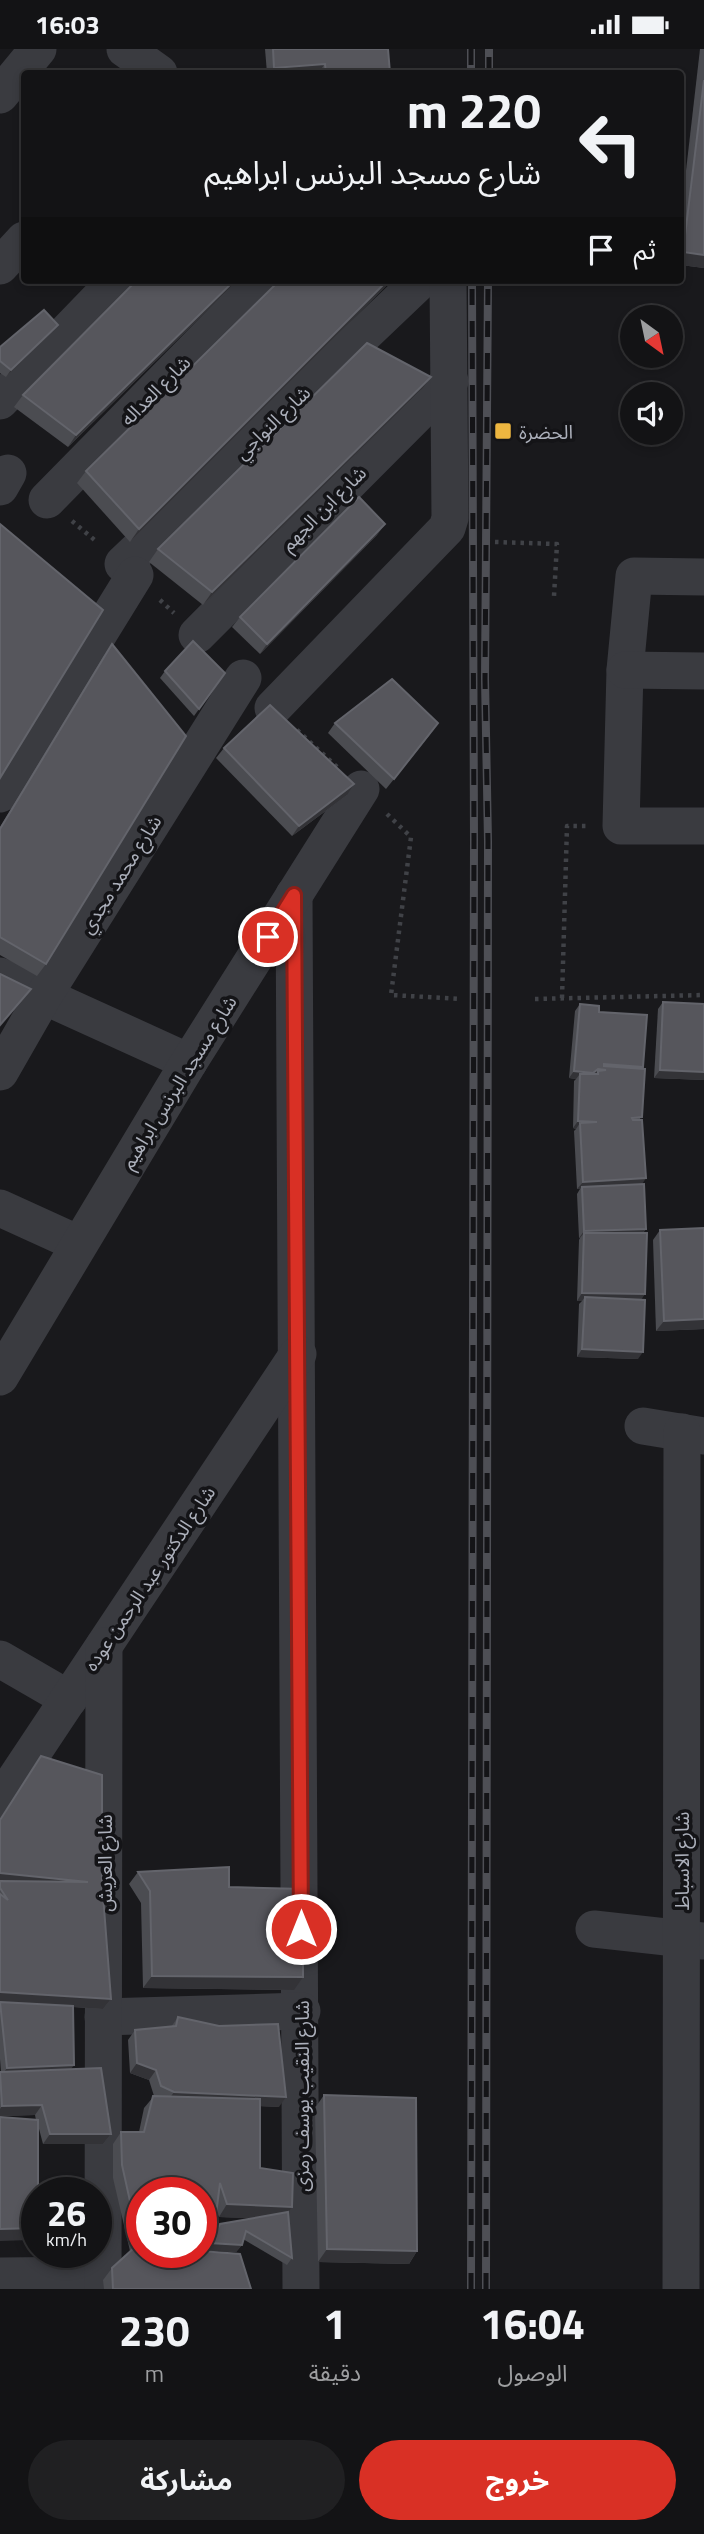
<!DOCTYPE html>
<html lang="ar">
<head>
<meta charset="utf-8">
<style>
  body { margin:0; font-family:"Titillium Web","Noto Sans Arabic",sans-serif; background:#202022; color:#f1f3f6; direction:rtl; height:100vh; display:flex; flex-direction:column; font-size:26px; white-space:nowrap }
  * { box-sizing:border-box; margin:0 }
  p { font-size:23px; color:#9d9ea0 }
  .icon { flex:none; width:38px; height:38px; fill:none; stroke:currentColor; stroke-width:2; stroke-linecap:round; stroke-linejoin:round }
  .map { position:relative; height:2240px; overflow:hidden; direction:ltr }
  .side { display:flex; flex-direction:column; background:#131315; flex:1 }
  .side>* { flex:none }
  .top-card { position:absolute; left:21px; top:21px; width:663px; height:214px; border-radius:7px; box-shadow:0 4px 10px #0003,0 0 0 2px #323234; direction:rtl; background:#131315; color:#f1f3f6; overflow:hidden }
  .needle { width:46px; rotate:147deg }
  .buttons { position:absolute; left:620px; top:256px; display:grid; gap:14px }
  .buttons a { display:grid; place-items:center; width:63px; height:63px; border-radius:50%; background:#131315; box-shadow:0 4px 10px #0003,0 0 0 2px #323234; font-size:35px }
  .speed { position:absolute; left:21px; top:2128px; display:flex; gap:14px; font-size:35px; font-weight:700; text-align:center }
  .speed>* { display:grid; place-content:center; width:91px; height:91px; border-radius:50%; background:#131315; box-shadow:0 4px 10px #0003,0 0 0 2px #323234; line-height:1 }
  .speed small { font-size:18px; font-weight:400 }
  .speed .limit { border:10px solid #d22; background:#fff; color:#111 }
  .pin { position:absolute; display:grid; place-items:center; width:60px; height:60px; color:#fff; margin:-30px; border:4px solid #fff; border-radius:50%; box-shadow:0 2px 7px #0007 }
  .me { position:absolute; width:77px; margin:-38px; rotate:0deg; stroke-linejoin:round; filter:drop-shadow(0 0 5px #0008) }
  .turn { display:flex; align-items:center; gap:24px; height:147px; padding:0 28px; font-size:32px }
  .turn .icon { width:91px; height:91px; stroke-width:2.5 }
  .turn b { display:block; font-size:49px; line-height:60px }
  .then { display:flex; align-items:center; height:66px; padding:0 28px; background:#0003; gap:14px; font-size:26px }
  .eta { display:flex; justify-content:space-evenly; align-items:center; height:119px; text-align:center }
  .eta b { font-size:42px; font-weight:700; line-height:49px }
  .primary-button { display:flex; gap:14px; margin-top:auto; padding:14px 28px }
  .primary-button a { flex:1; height:80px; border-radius:42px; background:#d93025; color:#fff; font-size:28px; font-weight:700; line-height:80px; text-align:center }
  .primary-button a+a { background:#202022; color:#f1f3f6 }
  .status { display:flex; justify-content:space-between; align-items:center; height:49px; padding:0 35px; background:#131315; direction:ltr }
  .status svg { height:19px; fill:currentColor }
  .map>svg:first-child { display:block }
</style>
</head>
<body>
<div class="status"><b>16:03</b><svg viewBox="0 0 49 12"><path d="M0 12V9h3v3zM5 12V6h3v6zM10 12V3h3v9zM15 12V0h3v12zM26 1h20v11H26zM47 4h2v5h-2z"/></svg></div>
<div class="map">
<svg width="704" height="2240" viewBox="0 0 704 2240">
  <rect width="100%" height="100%" fill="#19191c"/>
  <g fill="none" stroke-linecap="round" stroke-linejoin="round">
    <!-- path -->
    <g stroke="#404247" stroke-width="4.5" stroke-dasharray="3.5 5" stroke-linecap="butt">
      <path d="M72,472L97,493"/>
      <path d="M495,493L557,495L554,547"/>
      <path d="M160,551L174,564"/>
      <path d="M297,681L337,718"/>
      <path d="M387,765L411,788L391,946L461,950"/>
      <path d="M562,949L567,777H588"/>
      <path d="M535,950L704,946"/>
    </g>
    <!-- minor -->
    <g stroke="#3a3b40" stroke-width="37">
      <path d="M125,0L159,24"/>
      <path d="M0,46L38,0"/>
      <path d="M0,217L24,191"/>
      <path d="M0,352L117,231"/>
      <path d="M0,438L8,424"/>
      <path d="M47,451L263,231"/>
      <path d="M123,515L421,231"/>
      <path d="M704,528L634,527L625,621L621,777H704"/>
      <path d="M197,586L450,332"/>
      <path d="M625,621L704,622"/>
      <path d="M273,659L447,479L450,469L448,231"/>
      <path d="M0,745L135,526"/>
      <path d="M294,846L301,2240"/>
      <path d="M0,927L189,1013"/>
      <path d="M0,1023L43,948L243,629"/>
      <path d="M0,1159L79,1195"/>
      <path d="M0,1328L189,1013L361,740"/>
      <path d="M643,1377L704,1387"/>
      <path d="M0,1610L69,1650"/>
      <path d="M0,1753L298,1305"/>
      <path d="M594,1880L703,1892"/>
      <path d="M103,1968L302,1962"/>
      <path d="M0,2227L103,2226"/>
      <path d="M103,2240L104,1597"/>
      <path d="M681,2240L682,1383"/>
    </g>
    <defs>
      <g id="rail">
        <path d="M471,0V24"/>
        <path d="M489,24V0"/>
        <path d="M471,2240L474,790L472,231"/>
        <path d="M486,2240L488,792L485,630L488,231"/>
      </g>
    </defs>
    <!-- rail casing -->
    <use href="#rail" stroke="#4e4f55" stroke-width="8"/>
    <!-- rail -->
    <use href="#rail" stroke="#141417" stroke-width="5" stroke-dasharray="16" stroke-linecap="butt"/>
  </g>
  <!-- wall -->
  <g fill="#4b4c51" fill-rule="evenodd">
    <path d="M265,0H388L390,24H267Z"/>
    <path d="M700,0H704V219L681,216V165Z"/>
    <path d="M137,231H237L234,235L68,398L14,358L23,346Z"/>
    <path d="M392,231L130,493L77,434L86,422Z"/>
    <path d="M52,283L6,328L0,324V298Z"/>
    <path d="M422,340L203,556L149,513L158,500Z"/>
    <path d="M378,485L260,605L232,578L240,568Z"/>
    <path d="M112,595L46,915L37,927L0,906V778L103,608Z"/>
    <path d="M165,622L225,624L194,667L160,629Z"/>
    <path d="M335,674L431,684L386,740L328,684Z"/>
    <path d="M224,699L347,746L292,787L216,709Z"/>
    <path d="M663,953L704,955V1031L654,1029L658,960Z"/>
    <path d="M580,955L599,963L642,1019L640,1071L642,1135L646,1180L643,1184L645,1245L641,1250L638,1310L577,1308L579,1255L582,1252H577L579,1191L580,1189H579L577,1145L580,1140H577L574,1082L576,1080L573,1079L574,1032L576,1030L569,1029L575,962Z"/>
    <path d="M660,1181L704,1280L656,1282L653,1191Z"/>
    <path d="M0,1770L102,1833L111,1950L103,1960L73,1958L71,2020L111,2085L103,2095H43L38,2076L37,2181L30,2191L36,2071L35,2066L0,2067V2023H1L0,2010Z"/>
    <path d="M138,1823L229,1838L297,1887L294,1941L143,1939L141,1854L129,1835Z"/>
    <path d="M178,1968L279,2058L260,2057V2119L292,2158L288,2163L292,2209L287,2216L243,2190L242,2196L236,2203L201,2201V2144L142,2203L251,2240H104L103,2231L112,2219L130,2202L113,2129V2095L121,2083H139L144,2059L154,2047L149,2031L130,2024L128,1991L135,1981L171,1978ZM216,2162L219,2168L252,2169L220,2175L214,2184Z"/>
    <path d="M324,2046L417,2202L409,2215L318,2213L315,2059Z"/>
  </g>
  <!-- shaded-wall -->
  <g fill="#333337">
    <path d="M325,15L318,24H270L274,19Z"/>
    <path d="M683,203L704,206V219L681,216V207Z"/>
    <path d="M235,231H237L234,235L68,398L76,386Z"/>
    <path d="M388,231H392L130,493L139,480Z"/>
    <path d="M58,276L52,283L6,328L11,321Z"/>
    <path d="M431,328L422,340L203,556L212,543Z"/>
    <path d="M385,475L378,485L260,605L267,595Z"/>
    <path d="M354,735L347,746L292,787L299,777Z"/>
    <path d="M31,940L22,952L0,978V976Z"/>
    <path d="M604,1015L643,1018L638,1025H598V1022L594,1028L580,1025L576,1030L569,1029L574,1022Z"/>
    <path d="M660,1021L704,1023V1031L654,1029Z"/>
    <path d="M578,1072L597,1073L580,1074L576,1080L573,1079Z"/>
    <path d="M646,1129L641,1137L582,1138L580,1140H577L583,1133Z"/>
    <path d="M646,1180L640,1187L584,1184L580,1189H579L584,1182Z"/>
    <path d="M582,1244L645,1245L640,1252L585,1248L582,1252H577Z"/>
    <path d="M704,1270V1280L656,1282L664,1272Z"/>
    <path d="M582,1300L643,1303L638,1310L577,1308Z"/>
    <path d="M0,1824L88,1833L0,1835Z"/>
    <path d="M152,1927L303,1928L294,1941L143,1939Z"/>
    <path d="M0,1943L111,1950L103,1960L0,1953Z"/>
    <path d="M137,2014L156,2021L149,2031L130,2024Z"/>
    <path d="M74,2016L69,2023L2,2026L7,2019Z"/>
    <path d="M174,2043L286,2048L279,2058L167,2053Z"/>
    <path d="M42,2056L35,2066L0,2067V2060L2,2057Z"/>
    <path d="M50,2085H111L103,2095H43Z"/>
    <path d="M227,2155L292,2158L283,2171L219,2168Z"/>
    <path d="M37,2179V2181L30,2191L0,2192V2180Z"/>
    <path d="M201,2189H213L242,2196L236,2203L201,2201Z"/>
    <path d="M139,2193H142V2203L131,2205Z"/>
    <path d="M327,2200L417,2202L409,2215L318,2213Z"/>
  </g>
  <!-- building -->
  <g fill="#56565c" stroke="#63646b" stroke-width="2">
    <path d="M273,0H388L390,24H326L325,15L274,19Z"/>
    <path d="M704,31V206L683,203Z"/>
    <path d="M137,231H235L76,386L23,346Z"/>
    <path d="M280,231H388L139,480L86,422Z"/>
    <path d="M44,261L58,276L11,321L0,312V298Z"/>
    <path d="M367,294L431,328L212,543L158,500Z"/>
    <path d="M359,448L385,475L267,595L240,568Z"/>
    <path d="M0,475L103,561L0,729Z"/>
    <path d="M193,592L225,624L199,660L165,622Z"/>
    <path d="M112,595L186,687L46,915L0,888V780Z"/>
    <path d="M392,630L438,674L394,730L335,674Z"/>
    <path d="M270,656L354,735L299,777L224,699Z"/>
    <path d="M0,925L31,940L0,976Z"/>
    <path d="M663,953L704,955V1023L660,1021Z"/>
    <path d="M580,955L599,957V963L647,966L643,1018L604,1015V1017L645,1020L642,1068L632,1069L633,1071H642L646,1129L583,1133L580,1074L597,1073L578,1072L580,1025H598V1022L606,1021L598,1020L593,1024L574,1022Z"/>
    <path d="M644,1135L646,1180L584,1182L582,1138Z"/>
    <path d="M704,1179V1270L664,1272L660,1181Z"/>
    <path d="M584,1184H647L645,1245L582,1244Z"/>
    <path d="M585,1248L645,1251L643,1303L582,1300Z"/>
    <path d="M41,1707L102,1726V1833L111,1950L0,1943V1845L8,1851L0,1839V1832L88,1833L0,1824V1771Z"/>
    <path d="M229,1818V1838L302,1840L297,1887L303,1895V1928L152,1927L150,1842L138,1823Z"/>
    <path d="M0,1953L73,1957L74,2016L7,2019Z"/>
    <path d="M178,1968L219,1977L278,1975L286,2048L174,2043L161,2037L156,2021L137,2014L135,1981L176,1977Z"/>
    <path d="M101,2019L111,2085H50L42,2056L2,2057L0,2023Z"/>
    <path d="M324,2046L416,2049L417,2202L327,2200Z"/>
    <path d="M153,2047L260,2050V2119L293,2124L292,2158L227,2155L220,2134L213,2189H201V2144H142V2193H139L122,2116L121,2083H144Z"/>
    <path d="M0,2068L38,2071V2144H37V2179L0,2180Z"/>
    <path d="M288,2163L292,2209L246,2182L242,2196L210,2194L220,2175Z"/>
    <path d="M135,2198H142V2203H201V2202L240,2205L251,2240H113L112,2219Z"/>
  </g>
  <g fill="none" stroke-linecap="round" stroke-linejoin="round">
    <defs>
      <path id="route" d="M268,888L294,846L301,1880"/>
    </defs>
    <!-- route casing -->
    <use href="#route" stroke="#8d1f18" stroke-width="18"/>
    <!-- route -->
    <use href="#route" stroke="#d93025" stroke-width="12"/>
  </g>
  <!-- markers -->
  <rect fill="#edb640" stroke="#141417" stroke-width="2.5" x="494" y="373" width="18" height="18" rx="3.5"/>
  <g text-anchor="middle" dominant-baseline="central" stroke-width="7" stroke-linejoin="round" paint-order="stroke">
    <!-- street labels -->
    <g font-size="19" fill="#acb0bb" stroke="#141417">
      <text transform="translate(155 341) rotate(-45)">شارع العداله</text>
      <text transform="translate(272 373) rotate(-44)">شارع النواجي</text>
      <text transform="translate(323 459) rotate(-45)">شارع ابن الجهم</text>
      <text transform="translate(120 825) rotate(-58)">شارع محمد مجدي</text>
      <text transform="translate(178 1033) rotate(-58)">شارع مسجد البرنس ابراهيم</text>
      <text transform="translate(149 1529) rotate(-56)">شارع الدكتور عبد الرحمن عوده</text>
      <text transform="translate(681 1812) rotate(-90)">شارع الاسباط</text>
      <text transform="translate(104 1814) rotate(-90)">شارع العريش</text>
      <text transform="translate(301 2047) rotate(-90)">شارع النقيب يوسف رمزى</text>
    </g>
    <!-- poi labels -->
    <g font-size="19" fill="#acb0bb" stroke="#141417" text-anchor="start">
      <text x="519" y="382">الحضرة</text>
    </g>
  </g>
</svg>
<div class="buttons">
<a><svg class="needle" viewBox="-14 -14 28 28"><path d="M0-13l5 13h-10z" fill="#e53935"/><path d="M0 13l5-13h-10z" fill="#9d9ea0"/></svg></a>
<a><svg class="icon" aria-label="sound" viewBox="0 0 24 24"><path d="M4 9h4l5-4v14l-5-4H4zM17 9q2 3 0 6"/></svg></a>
</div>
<div class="speed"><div>26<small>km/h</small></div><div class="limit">30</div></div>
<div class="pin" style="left:268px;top:888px;background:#d93025"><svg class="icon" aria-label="arrive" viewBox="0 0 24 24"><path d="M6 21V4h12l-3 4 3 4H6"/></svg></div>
<svg class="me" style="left:301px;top:1880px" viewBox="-20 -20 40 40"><circle r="17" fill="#d93025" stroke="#fff" stroke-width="3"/><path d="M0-11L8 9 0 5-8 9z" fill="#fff"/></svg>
<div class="top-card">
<div class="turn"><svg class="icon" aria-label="left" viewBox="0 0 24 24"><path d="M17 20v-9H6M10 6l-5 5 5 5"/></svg><div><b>220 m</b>شارع مسجد البرنس ابراهيم</div></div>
<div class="then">ثم<svg class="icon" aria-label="arrive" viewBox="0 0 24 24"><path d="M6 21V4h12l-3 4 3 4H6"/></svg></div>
</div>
</div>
<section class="side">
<div class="eta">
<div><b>16:04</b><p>الوصول</p></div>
<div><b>1</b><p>دقيقة</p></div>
<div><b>230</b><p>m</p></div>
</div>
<div class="primary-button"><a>خروج</a><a>مشاركة</a></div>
</section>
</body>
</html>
